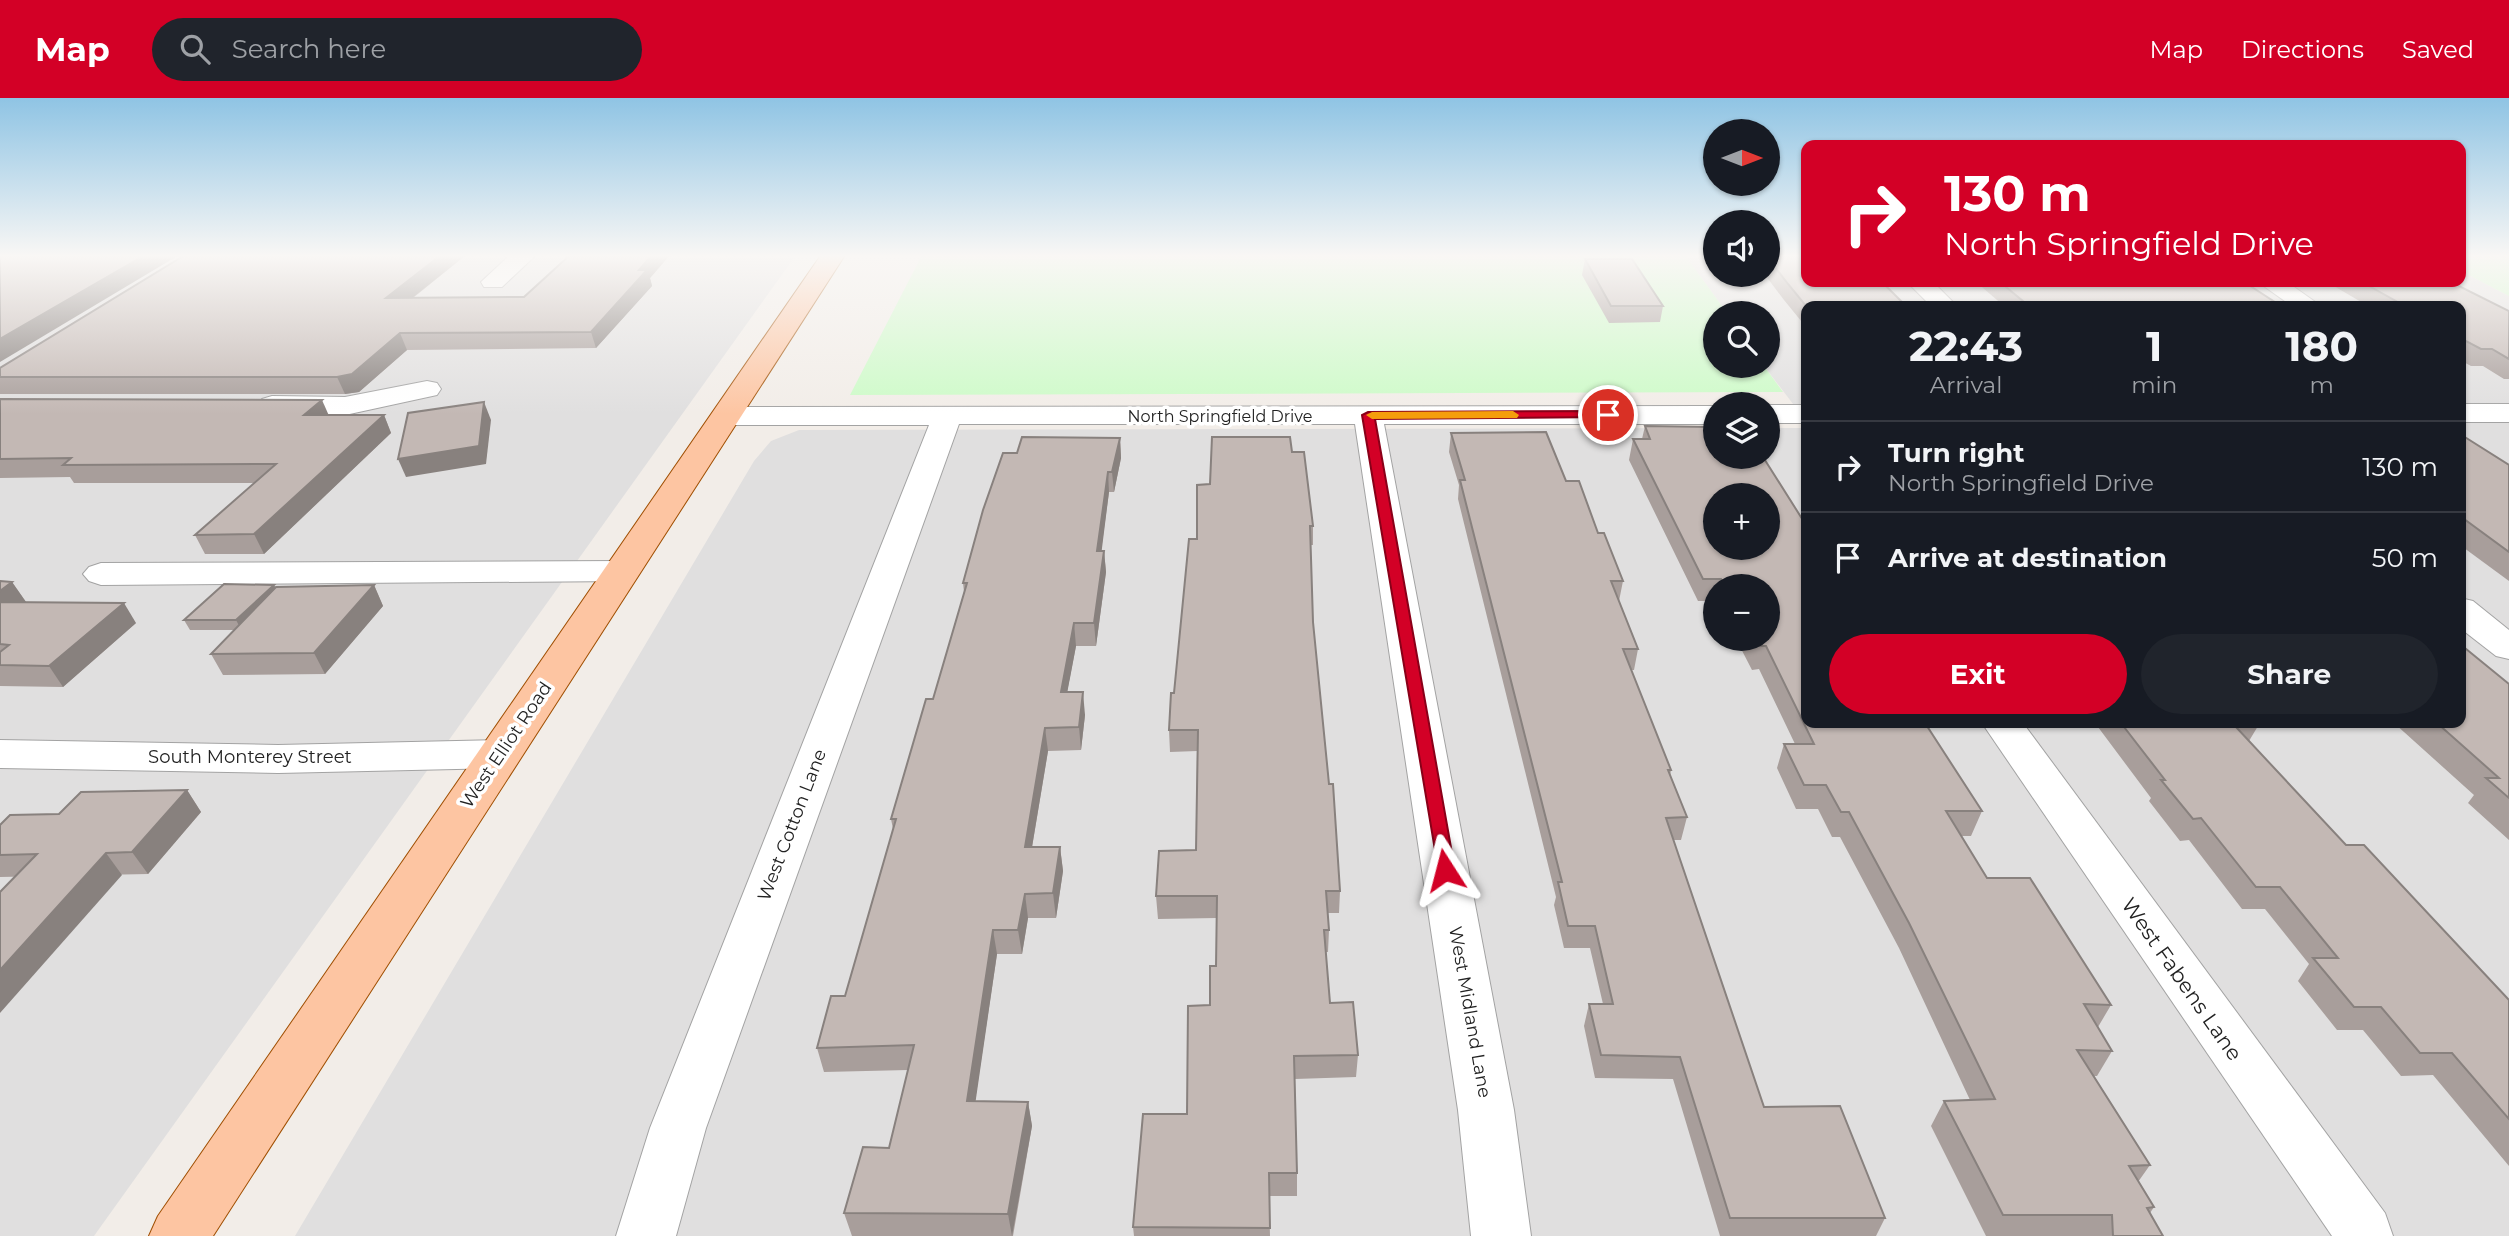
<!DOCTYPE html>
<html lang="en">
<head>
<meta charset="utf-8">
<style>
  body { margin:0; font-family:Montserrat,sans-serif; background:#20242c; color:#f1f3f6; height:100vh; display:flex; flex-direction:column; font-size:26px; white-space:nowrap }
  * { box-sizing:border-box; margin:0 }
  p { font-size:23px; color:#9ea1a6 }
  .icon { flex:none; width:38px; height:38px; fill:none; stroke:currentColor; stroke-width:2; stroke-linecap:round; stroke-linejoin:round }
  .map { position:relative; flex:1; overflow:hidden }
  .sheet { position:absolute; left:1801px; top:203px; width:665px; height:427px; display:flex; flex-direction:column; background:#171b24; border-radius:14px; box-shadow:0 2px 5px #0004 }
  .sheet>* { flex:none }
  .guide { position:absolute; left:1801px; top:42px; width:665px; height:147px; border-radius:14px; box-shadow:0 2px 5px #0004; background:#d30026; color:#fff; overflow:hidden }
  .needle { width:46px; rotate:90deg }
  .controls { position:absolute; left:1703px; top:21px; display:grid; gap:14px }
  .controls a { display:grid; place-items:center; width:77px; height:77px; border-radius:50%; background:#171b24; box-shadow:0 2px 5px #0004; font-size:35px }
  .pin { position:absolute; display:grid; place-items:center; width:60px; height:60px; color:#fff; margin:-30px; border:4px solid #fff; border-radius:50%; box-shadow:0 2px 7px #0007 }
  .me { position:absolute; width:77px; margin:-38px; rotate:351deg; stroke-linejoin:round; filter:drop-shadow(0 0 5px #0008) }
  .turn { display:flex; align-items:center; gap:24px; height:147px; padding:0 28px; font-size:32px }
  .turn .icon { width:91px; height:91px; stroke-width:2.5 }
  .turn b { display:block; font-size:49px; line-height:60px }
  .eta { display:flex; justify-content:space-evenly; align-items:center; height:119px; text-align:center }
  .eta b { font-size:42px; font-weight:700; line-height:49px }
  .button { display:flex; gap:14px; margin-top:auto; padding:14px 28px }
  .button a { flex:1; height:80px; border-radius:42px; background:#d30026; color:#fff; font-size:28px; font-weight:700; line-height:80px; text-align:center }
  .button a+a { background:#20242c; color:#f1f3f6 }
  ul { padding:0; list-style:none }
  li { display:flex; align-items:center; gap:21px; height:91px; padding:0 28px; border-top:2px solid #363941 }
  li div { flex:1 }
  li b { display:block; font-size:26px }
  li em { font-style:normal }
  header { display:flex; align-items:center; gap:42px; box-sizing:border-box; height:98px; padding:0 35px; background:#d30026; color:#fff }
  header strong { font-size:33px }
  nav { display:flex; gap:38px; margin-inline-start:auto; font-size:24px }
  .search { width:490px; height:63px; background:#20242c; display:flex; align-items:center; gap:18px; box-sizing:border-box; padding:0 24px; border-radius:38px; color:#9ea1a6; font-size:26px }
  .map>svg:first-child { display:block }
</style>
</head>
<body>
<header>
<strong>Map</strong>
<div class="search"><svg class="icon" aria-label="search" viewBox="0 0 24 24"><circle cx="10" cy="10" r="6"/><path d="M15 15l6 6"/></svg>Search here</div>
<nav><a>Map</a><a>Directions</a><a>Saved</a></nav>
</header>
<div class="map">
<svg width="2509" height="1138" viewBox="0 0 2509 1138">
  <rect width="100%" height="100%" fill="#f2ede8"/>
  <!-- residential -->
  <g fill="#e0dfdf" fill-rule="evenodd">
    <path d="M0,157H796L94,1138H0Z"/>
    <path d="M1685,157H1715V177H1768L1806,184H2460L2461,173L2509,198V1138H295L754,363L771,343L799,332L1715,330V359H1768V330H1806V625H2460V208H1806V323L1764,268H1768V215H1727ZM1715,397H1768V450H1715ZM1715,488H1768V541H1715Z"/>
  </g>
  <!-- park -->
  <g fill="#ccfbc7">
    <path d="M922,157H1685L1727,215H1715V268H1764L1783,294L850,297Z"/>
    <path d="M2461,157H2509V198L2461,173Z"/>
  </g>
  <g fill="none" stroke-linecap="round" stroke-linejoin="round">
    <defs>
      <g id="minor">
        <path d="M510,157H536L502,189H484L481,184Z"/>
        <path d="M1907,184H1933L1957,208H1931Z"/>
        <path d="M2258,184H2287L2321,208H2292Z"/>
        <path d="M427,283L437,285L441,291L437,297L345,317L272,316L262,313L258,307L262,301L272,298L345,299Z"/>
        <rect x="2460" y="306" width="49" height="18"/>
        <rect x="1768" y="307" width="38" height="18"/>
        <path d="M1715,308V326H1384L1514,1012L1531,1138H1471L1458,1012L1355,326H959L706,1030L676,1138H616L650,1030L929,327H726L716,324L711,318L716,312L726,309Z"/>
        <path d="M623,463L635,466L640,473L635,480L623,483L101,487L89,483L83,476L89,469L101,465Z"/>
        <path d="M2460,500L2473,503L2509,532V561L2496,558L2460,530Z"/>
        <path d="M1982,625H2023L2385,1115L2393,1138H2332Z"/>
        <path d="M0,642L278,647L501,642L516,646L522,656L516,666L501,670L278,675L0,670Z"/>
      </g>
      <path id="major" d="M821,157H845L213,1138H149L158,1118Z"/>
    </defs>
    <!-- minor casing -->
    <use href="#minor" stroke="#a3a3a3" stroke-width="2"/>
    <!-- major casing -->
    <use href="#major" stroke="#9f4e00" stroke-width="2"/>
    <!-- minor -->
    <use href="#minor" fill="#fff" fill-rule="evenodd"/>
    <!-- major -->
    <use href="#major" fill="#fdc5a2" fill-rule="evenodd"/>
  </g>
  <!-- wall -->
  <g fill="#a89e9b" fill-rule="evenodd">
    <path d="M185,157H466L413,200L524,199L570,157H670L650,180L652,188L596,250L407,252L359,294L345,296H0V270Z"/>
    <path d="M1768,157L1806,208V229L1784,202L1765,177H1768Z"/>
    <path d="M1585,161L1663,208L1660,224L1609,225L1582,177Z"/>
    <path d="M1976,184H2244L2281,208H2004Z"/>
    <path d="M2327,184H2451L2509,213V281H2504L2483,268H2471L2460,262V208H2368Z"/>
    <path d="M0,301L328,317H384L391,335L264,456H205L195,437L255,385H74L70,379L0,380Z"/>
    <path d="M1645,328L1715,329V359H1763L1806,427V625H1925L1982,713L1971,738H1960L1987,780H2030L2111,907L2098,929L2112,953L2097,978H2094L2150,1067L2138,1084L2154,1109L2150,1115L2163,1138H1986L1931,1028L1944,1003L1970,1002L1899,850L1840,739H1832L1818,711H1796L1777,670L1784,646H1795L1759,571L1752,572L1736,541H1768V488H1715V503H1698L1629,362L1633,341H1642ZM1715,397H1768V450H1715Z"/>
    <path d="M1451,335L1566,383L1598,435L1623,483L1619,503L1638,551L1634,572H1631L1671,672L1670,678L1687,719L1681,742H1673L1764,1009L1885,1120L1876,1138H1720L1673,981L1595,980L1584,928L1589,906H1603L1590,850H1564L1554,807L1556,799L1458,401L1459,387L1449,354Z"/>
    <path d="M2460,336L2509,367V483L2460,447Z"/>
    <path d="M1120,340L1121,360L1114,394H1109L1101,453H1104L1106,474L1096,548H1076L1067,594L1085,617L1081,652L1048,653L1032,749H1060L1063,773L1056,820H1028L1022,856H997L975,1003L1028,1004L1032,1028L1013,1138H852L844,1115L889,1050L908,972L824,974L817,950L845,898L893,731L891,721L933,601L964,494L963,485L1017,355Z"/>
    <path d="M1292,354L1313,428V447H1310L1313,524L1340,793L1339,815H1328L1329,832L1328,854H1326L1330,905L1358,957L1356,979L1295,981L1297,1075V1098H1269L1270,1138H1134L1133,1129L1187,1016L1210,907L1216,868V820L1158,821L1156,798L1196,752L1197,653L1170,654L1169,632L1174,595L1197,441L1210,386Z"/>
    <path d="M0,483L12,484L26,504L136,525L63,589L0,588Z"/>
    <path d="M374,487L383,508L325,576L223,577L211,556L234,532H190L184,522L276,489Z"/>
    <path d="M2509,586V742L2468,705L2474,697L2394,625H2460Z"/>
    <path d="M2095,625H2255L2258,628L2249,643L2346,747L2509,902V1068L2433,977L2401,978L2363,932H2337L2298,883L2309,866L2265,811H2242L2189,742L2180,743L2149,703L2151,700Z"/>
    <path d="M187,692L201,714L148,776L0,779V727Z"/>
  </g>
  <!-- shaded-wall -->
  <g fill="#88817e">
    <path d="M145,157H179L0,264V241Z"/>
    <path d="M441,157H466L392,216L386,200Z"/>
    <path d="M652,157H670L650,180L652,188L596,250L591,234L639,172Z"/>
    <path d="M400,235L407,252L359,294L345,296L337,279Z"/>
    <path d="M322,302L330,320L304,317Z"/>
    <path d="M484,304L491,322L486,366L406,379L398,361Z"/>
    <path d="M384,317L391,335L264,456L254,436Z"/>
    <path d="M1120,340L1121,360L1114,394L1112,374Z"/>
    <path d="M1108,374L1109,394L1099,474L1097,453Z"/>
    <path d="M1104,453L1106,474L1096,548L1094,525Z"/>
    <path d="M12,484L26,504L0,523V493Z"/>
    <path d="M274,487L280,497L242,533L236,522Z"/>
    <path d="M374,487L383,508L325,576L314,555Z"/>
    <path d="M124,505L136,525L63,589L49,568Z"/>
    <path d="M1074,525L1076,548L1063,617L1061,594Z"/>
    <path d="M1083,594L1085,617L1081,652L1079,629Z"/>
    <path d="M1045,630L1048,653L1028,773L1025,749Z"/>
    <path d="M187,692L201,714L148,776L132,754Z"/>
    <path d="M1060,749L1063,773L1056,820L1053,795Z"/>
    <path d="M106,755L122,777L0,915V872Z"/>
    <path d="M1025,796L1028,820L1022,856L1018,832Z"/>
    <path d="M993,832L997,856L972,1028L967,1003Z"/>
    <path d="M1028,1004L1032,1028L1012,1138L1008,1116Z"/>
  </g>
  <!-- building -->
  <g fill="#c3b8b4" stroke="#88817e" stroke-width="2" fill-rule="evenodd">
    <path d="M0,157H145L0,241Z"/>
    <path d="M185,157H441L386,200L524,199L570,157H652L639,172H647L591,234L400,235L352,276L337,279H0V270Z"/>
    <path d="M1768,157H1806V184H1882L1906,208H1806L1788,186L1768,160Z"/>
    <path d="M1585,161H1632L1663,208H1611Z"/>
    <path d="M2000,184H2244L2281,208H2029Z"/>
    <path d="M2362,184H2451L2509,213V261L2492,251H2481L2460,240V208H2405Z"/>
    <path d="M0,301L322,302L304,317H384L254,436L195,437L276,366L63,367L71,360L0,361Z"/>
    <path d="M484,304L479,348L398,361L408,315Z"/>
    <path d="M1645,328L1715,329V359H1763L1806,427V625H1925L1982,713H1946L1987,780H2030L2111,907L2084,906L2112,953L2077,952L2150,1067L2129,1068L2154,1109L2147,1110L2163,1138H2113L2112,1117H2003L1944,1003L1995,1001L1909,825L1849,714H1841L1826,687H1804L1784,646H1814L1766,548H1759L1754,541H1768V488H1725L1721,481H1703L1633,341H1650ZM1715,397H1768V450H1715Z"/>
    <path d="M1546,334L1566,383H1579L1598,435H1604L1623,483H1611L1638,551H1623L1671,672H1668L1687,719L1666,720L1764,1009L1840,1008L1885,1120H1730L1680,959L1601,957L1589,906H1613L1595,828H1568L1558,784H1562L1460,382H1465L1451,335Z"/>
    <path d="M2460,336L2509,367V454L2460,418Z"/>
    <path d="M1022,339L1120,340L1112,374H1108L1097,453H1104L1094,525H1074L1061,594H1083L1079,629L1045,630L1025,749H1060L1053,795L1025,796L1018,832H993L967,1003L1028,1004L1008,1116L844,1115L863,1049L889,1050L914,947L817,950L831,898H845L896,721H891L926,601H933L967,485H963L983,412L1003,355H1017Z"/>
    <path d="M1212,339H1290L1292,354H1304L1313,428H1310L1313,524L1329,686H1333L1340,793H1326L1329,832H1324L1330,905L1353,904L1358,957L1294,958L1297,1075H1269L1270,1130L1133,1129L1143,1016H1187L1188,908L1210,907V868H1216L1217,798H1156L1159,753L1196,752L1198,632H1169L1171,595H1174L1189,441H1197V387L1210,386Z"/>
    <path d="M0,483L12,484L0,493Z"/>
    <path d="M224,486L274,487L236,522H184Z"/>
    <path d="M374,487L314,555L211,556L276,489Z"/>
    <path d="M0,504L124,505L49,568L0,567V554L9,547L0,546Z"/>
    <path d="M2460,546L2509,586V700L2486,680H2499L2437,625H2460Z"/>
    <path d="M2121,625H2255L2258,628H2235L2346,747H2364L2509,902V1021L2452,955H2420L2381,909H2354L2313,860H2338L2280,789H2256L2201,720L2193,721L2161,682H2165Z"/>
    <path d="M187,692L132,754L106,755L0,872V794L37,756L0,757V727L10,717L59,716L81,694Z"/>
  </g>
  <!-- sky -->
  <linearGradient id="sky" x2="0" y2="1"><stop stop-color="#8fc4e4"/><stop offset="0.5" stop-color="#f9f7f5"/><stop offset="1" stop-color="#f9f7f5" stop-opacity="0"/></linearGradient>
  <rect width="2509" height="316" fill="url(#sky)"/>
  <!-- route -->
  <path fill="#d30026" stroke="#890019" stroke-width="2" d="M1608,313L1614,317L1612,319L1375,321L1455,772L1445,778L1439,776L1362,317L1368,314Z"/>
  <!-- slow -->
  <path fill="#f59e0b" d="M1513,313L1519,317L1517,320L1372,321L1366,317L1372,314Z"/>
  <g text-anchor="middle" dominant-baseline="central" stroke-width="7" stroke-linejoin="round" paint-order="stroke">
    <!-- far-street labels -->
    <g font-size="16" fill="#222" stroke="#fff">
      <text x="1220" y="318">North Springfield Drive</text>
    </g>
    <!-- street labels -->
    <g font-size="18" fill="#222" stroke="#fff">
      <text transform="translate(506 647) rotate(-56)">West Elliot Road</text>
      <text x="250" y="659">South Monterey Street</text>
      <text transform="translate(792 727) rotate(-69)">West Cotton Lane</text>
      <text transform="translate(1470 914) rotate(80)">West Midland Lane</text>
    </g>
    <!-- near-street labels -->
    <g font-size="21" fill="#222" stroke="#fff">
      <text transform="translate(2182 881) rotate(55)">West Fabens Lane</text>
    </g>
  </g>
</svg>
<div class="controls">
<a><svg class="needle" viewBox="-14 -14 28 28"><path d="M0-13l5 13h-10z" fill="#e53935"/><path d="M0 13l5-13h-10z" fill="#9ea1a6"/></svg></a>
<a><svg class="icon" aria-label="sound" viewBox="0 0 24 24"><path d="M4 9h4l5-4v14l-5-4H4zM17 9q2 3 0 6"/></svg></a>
<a><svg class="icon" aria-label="search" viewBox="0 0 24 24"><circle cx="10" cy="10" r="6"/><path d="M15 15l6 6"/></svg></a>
<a><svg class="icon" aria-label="layers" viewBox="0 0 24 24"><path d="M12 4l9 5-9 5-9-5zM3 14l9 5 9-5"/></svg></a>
<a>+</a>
<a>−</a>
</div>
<div class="pin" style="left:1608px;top:317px;background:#d93025"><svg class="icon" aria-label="arrive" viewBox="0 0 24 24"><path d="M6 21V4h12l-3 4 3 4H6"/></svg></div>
<svg class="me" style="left:1445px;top:772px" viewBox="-20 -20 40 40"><path d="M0-17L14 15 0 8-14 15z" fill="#d30026" stroke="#fff" stroke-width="4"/></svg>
<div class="guide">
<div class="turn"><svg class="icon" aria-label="right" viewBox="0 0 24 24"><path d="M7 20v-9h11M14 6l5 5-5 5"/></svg><div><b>130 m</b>North Springfield Drive</div></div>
</div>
<section class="sheet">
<div class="eta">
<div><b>22:43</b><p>Arrival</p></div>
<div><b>1</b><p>min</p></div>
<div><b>180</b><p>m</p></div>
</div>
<ul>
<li><svg class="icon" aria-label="right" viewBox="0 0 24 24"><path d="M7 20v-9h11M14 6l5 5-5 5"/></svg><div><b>Turn right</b><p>North Springfield Drive</p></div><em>130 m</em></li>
<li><svg class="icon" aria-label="arrive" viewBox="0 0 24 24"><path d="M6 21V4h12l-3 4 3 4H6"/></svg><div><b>Arrive at destination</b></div><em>50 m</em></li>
</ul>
<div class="button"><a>Exit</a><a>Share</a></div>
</section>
</div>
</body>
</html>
